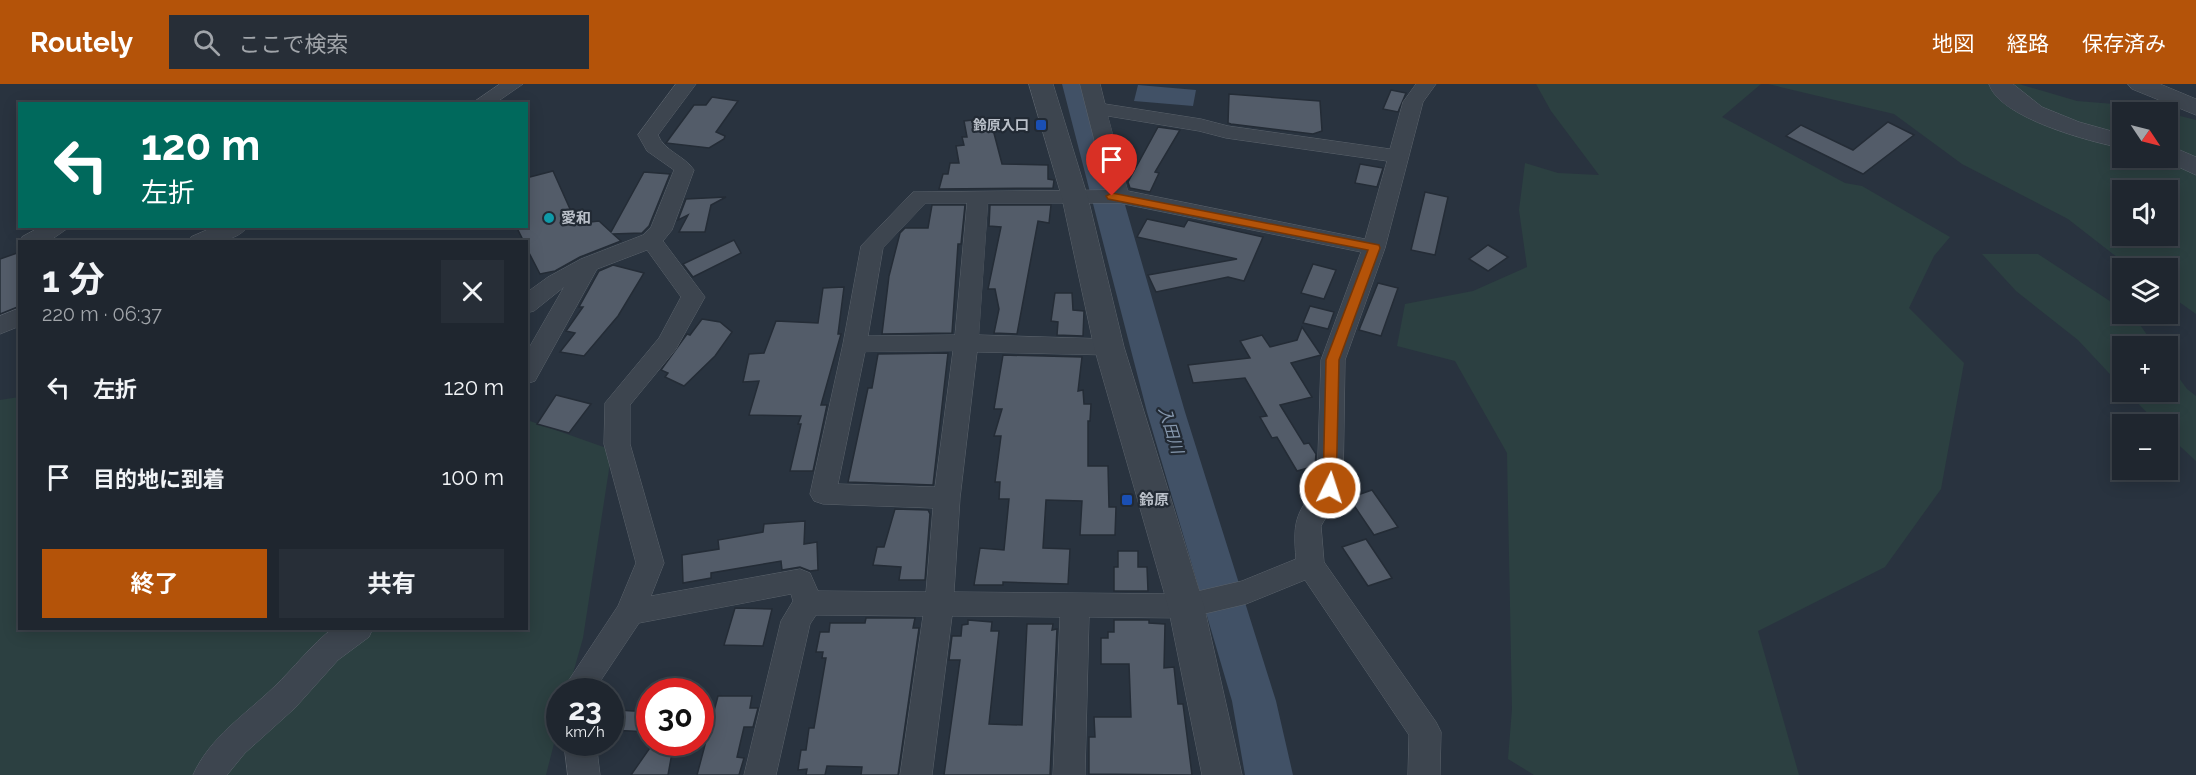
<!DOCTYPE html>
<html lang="ja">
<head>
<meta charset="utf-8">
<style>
  body { margin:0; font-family:Raleway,"Noto Sans JP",sans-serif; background:#272e37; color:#f1f3f6; height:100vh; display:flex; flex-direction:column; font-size:22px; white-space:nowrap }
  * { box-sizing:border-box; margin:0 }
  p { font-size:20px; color:#a1a5aa }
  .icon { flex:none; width:33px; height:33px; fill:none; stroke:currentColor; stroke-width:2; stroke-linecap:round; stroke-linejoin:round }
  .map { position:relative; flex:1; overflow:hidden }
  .sheet { position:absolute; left:18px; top:156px; width:510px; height:390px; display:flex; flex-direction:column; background:#1f262f; border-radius:0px; box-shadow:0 3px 15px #0003,0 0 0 2px #3c434b }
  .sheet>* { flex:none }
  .top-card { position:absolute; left:18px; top:18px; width:510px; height:126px; border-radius:0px; box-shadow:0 3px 15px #0003,0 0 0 2px #3c434b; background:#00695c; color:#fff; overflow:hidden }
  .needle { width:39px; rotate:125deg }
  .fabs { position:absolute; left:2112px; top:18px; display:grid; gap:12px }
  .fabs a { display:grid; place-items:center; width:66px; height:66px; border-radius:0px; background:#1f262f; box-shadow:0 3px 15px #0003,0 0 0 2px #3c434b; font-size:30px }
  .speed { position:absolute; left:546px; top:594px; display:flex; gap:12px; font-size:30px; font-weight:700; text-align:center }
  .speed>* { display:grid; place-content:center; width:78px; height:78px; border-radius:50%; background:#1f262f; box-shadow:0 3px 15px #0003,0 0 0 2px #3c434b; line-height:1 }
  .speed small { font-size:15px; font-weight:400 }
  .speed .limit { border:9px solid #d22; background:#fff; color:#111 }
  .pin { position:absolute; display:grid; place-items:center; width:51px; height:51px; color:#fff; margin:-62px -26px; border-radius:50% 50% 50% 0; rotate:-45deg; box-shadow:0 0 6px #0007 }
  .pin .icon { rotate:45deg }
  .me { position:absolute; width:66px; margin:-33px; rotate:4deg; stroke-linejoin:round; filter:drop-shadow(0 0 4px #0008) }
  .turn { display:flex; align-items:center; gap:21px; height:126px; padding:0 24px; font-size:27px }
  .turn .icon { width:78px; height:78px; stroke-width:2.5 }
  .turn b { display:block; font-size:42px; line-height:51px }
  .round { display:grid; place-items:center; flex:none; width:63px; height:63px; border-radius:0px; background:#272e37 }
  .head { display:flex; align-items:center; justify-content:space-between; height:102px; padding:0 24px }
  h1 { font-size:36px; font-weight:700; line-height:45px }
  .button { display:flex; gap:12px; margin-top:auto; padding:12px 24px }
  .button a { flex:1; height:69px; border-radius:0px; background:#b45309; color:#fff; font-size:24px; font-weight:700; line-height:69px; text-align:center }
  .button a+a { background:#272e37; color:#f1f3f6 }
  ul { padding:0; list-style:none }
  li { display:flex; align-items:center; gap:18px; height:90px; padding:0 24px }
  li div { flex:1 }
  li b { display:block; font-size:22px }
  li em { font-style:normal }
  header { display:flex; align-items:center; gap:36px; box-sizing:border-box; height:84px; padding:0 30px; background:#b45309; color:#fff }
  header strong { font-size:28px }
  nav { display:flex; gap:33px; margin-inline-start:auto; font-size:21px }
  .search { width:420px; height:54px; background:#272e37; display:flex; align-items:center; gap:15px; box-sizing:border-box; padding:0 21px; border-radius:0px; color:#a1a5aa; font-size:22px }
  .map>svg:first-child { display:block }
</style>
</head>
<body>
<header>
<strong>Routely</strong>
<div class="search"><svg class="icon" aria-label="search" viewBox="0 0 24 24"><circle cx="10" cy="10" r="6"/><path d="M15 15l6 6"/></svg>ここで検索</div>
<nav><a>地図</a><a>経路</a><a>保存済み</a></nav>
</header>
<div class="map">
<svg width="2196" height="691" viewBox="0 0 2196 691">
  <rect width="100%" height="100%" fill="#29333f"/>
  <!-- green -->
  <g fill="#2c4041" fill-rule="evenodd">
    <path d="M1536,0H1761L1722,33L1845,99L1862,102L1950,153L1934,172L1909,224L1964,279L1941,405L1885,483L1758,547L1799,691H1534L1508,675L1512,625L1507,369L1455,277L1397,262L1405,220L1473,207L1527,183L1519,126L1525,79L1558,89L1599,91L1551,27Z"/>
    <path d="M1768,0H2019L2077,17L2139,22L2164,28H2122V74H2168V29L2196,36V230L2168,210V184H2131L2068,135L1962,80L1894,30ZM2122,106H2168V152H2122Z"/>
    <path d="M1982,170H2038L2122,225V230L2133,231L2155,262H2122V303L2078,256L2016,207Z"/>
    <path d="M2168,279L2187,305L2196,312V377L2168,351V340H2158L2127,308H2168Z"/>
    <path d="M19,313L20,544H526L527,336L612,366L583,554L568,607L560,608L559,640L546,691H0V316Z"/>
  </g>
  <!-- water -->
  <path fill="#415166" d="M1138,1L1196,6L1193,22L1134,17Z"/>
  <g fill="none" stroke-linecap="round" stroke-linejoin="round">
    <!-- river -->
    <path fill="#415166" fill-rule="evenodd" d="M1062,0H1090L1185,328L1276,617L1293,691H1245L1232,617L1147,328Z"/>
  </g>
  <!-- building -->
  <g fill="#535c69" stroke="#242c36" stroke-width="1.5">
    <path d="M1391,6L1406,9L1398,28L1383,25Z"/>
    <path d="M1229,10L1320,17L1322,47L1313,50L1231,40L1228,39Z"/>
    <path d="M712,13L738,17L716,48L725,52L724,55L709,64L666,59L694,21H706Z"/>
    <path d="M990,34L1002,80L1048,81V95L1054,96L1053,104L939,105L943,90H948L950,79H959L956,62L964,61L962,53H967L964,37Z"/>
    <path d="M1888,38L1914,51L1863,90L1786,52L1801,41L1853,66Z"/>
    <path d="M1158,43L1180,46L1155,88L1159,89L1150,108L1130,104L1128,98Z"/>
    <path d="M1360,80L1383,84L1377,103L1355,99Z"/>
    <path d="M553,87L570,125L574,140L599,137L611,148L644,88L670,90L649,142L642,149L613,150L621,157L580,173L555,187L540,190L526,163V158H524L516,142H526V94Z"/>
    <path d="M1425,108L1448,113L1435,171L1411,166Z"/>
    <path d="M726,113L711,121L705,148H679L688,131L678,136L686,115Z"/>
    <path d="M932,121H965L961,160H958L952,249L882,250L889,192L900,149L905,144H928Z"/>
    <path d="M990,121H1051L1049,139L1038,137L1017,250L994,249L999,225L995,205H988L1001,143L989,142Z"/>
    <path d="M1147,135L1184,143L1188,136L1263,153L1244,197L1228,193L1156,208L1148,191L1237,175L1137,153Z"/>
    <path d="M734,156L741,169L693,193L683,180Z"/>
    <path d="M1488,161L1508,173L1488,187L1469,175Z"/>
    <path d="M20,168V222L0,230V175Z"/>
    <path d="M1313,180L1336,186L1324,215L1301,209Z"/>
    <path d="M613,181L644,189L618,232L584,272L560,268L575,249L566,247L583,223H579L599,187Z"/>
    <path d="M1378,199L1398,204L1381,252L1359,246Z"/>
    <path d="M844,203L838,250H841L821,321H827L813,387H790L801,340H798L801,332L749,331L759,297L743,298L749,270L764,269L776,237L818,239L823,204Z"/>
    <path d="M1055,209H1072L1073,226L1084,227L1083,252L1057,251L1058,238L1051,237Z"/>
    <path d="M1310,222L1334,228L1328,245L1303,239Z"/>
    <path d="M702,235L720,238L732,248L715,272L684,302L665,293L668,289L661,286L687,250L690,251Z"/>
    <path d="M1302,243L1321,271L1291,279L1312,313L1280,321L1304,360L1309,359L1316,370L1315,382L1297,387L1277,353L1272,354L1260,333L1267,332L1245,294L1193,299L1188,281L1250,274L1240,257L1262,251L1270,263L1297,256Z"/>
    <path d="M948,269L933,401L848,398L868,304H872L878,270Z"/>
    <path d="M1003,271L1082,273L1078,307L1083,306L1084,320H1091L1090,337H1088V382H1108L1109,423H1116L1115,451H1080L1082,417L1046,416L1043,464L1070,465L1068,500L1003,498V501H974L980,464L1004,466L1009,415H999L1000,398H995L1001,352H994L1002,325H994Z"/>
    <path d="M556,311L591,320L569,349L537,340Z"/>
    <path d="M1372,406L1398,443L1374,451L1349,414Z"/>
    <path d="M895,425L928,426L930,430L925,496H899L901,483L873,481L877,463H884Z"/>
    <path d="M805,437L804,460L817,458L818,486L810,487L800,483L782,486L781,477L711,489V494L683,499L682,471L719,465L718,456L763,448L764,440Z"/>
    <path d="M1366,455L1392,494L1368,502L1342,463Z"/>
    <path d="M1118,467H1138V483H1147L1148,507H1114V483H1118Z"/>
    <path d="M735,524L772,525L763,562L724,561Z"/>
    <path d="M866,534H915L913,544H919L898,691H861L862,683L827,682L825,691H806L807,685L798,686L801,666H806L809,644H814L826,574H822L823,568H816L820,548H829L830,539H865Z"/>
    <path d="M968,536L992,538L991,547H999L989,640L1022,641L1027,540H1053L1052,546L1057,545L1050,691H944L960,576H949L952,552H961L962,541L968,540Z"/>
    <path d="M1114,536H1149V539L1165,540L1164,584L1174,583L1178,620H1183L1192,691L1089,690V653H1095L1094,633H1131L1129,580H1101V554H1108V548H1114Z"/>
    <path d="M718,612H752L750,624H758L753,643H744L737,673L744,674L739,691H697Z"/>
    <path d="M617,626L650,628V648L610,646Z"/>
    <path d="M654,658H674L668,691H631Z"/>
  </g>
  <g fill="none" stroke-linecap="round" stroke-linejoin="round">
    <defs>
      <g id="minor">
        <path d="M500,0H523L494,20H471Z"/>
        <path d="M676,0H696L658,51C664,67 685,72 694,86L672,146L663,157L705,213L676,265L630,321V360L664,479L651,512L800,485L810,489L818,507L926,508L933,424L823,420L814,417L810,410L843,260L861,162L913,108L1107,106L1080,0H1100L1105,20L1201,35L1228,42L1390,65L1403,18L1416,0H1436L1423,18L1385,164L1345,276L1343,404L1321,442L1324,478L1436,638L1441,648L1440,691H1408L1409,651L1305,496L1246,520L1186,534L1089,533L1085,691H1053L1060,533L952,532L932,691H900L923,532L816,531L810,540L776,691H744L781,537L793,517L791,510L639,539L593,608H561L618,522L636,479L604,360L605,319L659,254L681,213L647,166L597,185L535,297L526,300V269L564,203L534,227L526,229V209L548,193L581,175L643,151L651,143L674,86L647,67L638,51ZM1108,32L1199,47L1226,54L1387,77L1365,155L1128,107ZM926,119H967L955,251L868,252L883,164ZM988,119H1119L1361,168L1321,276L1317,402C1295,431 1293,438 1296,475L1242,497L1186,510L954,508L960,414L977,268L1109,271L1117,269L1121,263L1117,257L1109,255L979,251ZM953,267L935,403L838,400L865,268Z"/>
        <path d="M42,142H71L48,158L20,159L22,153Z"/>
        <path d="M216,142H248C236,160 206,158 188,158L191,153Z"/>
        <path d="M20,224V242L0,250V232Z"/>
        <path d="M333,544H373L369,553L338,576L295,624L245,669L227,691H193C210,653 245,631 274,603C294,584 311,561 333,544Z"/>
        <path d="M564,658H596L600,691H568Z"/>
      </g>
      <g id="tertiary">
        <path d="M1029,0H1053L1088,114L1124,263L1204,522L1242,691H1202L1168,522L1094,263L1062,114Z"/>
        <path d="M1989,0H2013L2042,23L2079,38L2122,50V64C2091,58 1999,34 1989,0Z"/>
        <path d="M2128,0H2160L2196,15V31L2132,5Z"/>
        <path d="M2168,61L2196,73V91L2159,74H2168Z"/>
      </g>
    </defs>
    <!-- minor casing -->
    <use href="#minor" stroke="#5b636c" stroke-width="1"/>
    <!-- tertiary casing -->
    <use href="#tertiary" stroke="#5b636c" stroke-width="1"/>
    <!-- minor -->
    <use href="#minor" fill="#3d454f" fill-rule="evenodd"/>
    <!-- tertiary -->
    <use href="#tertiary" fill="#3d454f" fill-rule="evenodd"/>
  </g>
  <!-- route -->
  <path fill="#b45309" stroke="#753606" stroke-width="1.5" d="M1112,109L1379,161L1380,164L1339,276L1336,408H1325L1323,404L1326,276L1368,166L1108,115L1106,112Z"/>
  <!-- markers -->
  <g fill="#1a4fb4" stroke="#222a34" stroke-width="2">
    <rect x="1035" y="35" width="12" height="12" rx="3"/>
    <rect x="1121" y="410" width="12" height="12" rx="3"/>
  </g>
  <circle fill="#0f9aa8" stroke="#222a34" stroke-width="2" cx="549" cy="134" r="6"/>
  <g text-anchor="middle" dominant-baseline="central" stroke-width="4.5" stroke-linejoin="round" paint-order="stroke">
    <!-- far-poi labels -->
    <g font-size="14" font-weight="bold" fill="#bac0c9" stroke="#222a34" text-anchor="end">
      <text x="1029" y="41">鈴原入口</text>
    </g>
    <!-- poi labels -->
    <g font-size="15" font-weight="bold" fill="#bac0c9" stroke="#222a34" text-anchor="start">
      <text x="561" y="134">愛和</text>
      <text x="1139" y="416">鈴原</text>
    </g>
    <!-- water labels -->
    <g font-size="16" font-style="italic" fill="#8597ad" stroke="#222a34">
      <text transform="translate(1171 346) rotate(73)">入田川</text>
    </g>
  </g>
</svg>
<div class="fabs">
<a><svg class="needle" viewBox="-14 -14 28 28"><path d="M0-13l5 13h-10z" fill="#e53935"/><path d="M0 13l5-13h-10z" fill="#a1a5aa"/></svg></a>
<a><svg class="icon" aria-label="sound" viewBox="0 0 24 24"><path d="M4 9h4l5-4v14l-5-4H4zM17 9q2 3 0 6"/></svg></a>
<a><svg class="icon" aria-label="layers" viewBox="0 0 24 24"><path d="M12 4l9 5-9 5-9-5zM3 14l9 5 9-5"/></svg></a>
<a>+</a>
<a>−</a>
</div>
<div class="speed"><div>23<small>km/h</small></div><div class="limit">30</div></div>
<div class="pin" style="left:1112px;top:112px;background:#d93025"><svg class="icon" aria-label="arrive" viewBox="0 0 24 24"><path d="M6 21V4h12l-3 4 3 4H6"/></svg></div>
<svg class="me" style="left:1330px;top:404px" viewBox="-20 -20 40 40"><circle r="17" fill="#b45309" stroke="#fff" stroke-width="3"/><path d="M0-11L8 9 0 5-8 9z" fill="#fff"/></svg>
<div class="top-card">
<div class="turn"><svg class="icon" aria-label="left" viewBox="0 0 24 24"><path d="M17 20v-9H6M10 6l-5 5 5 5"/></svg><div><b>120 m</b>左折</div></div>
</div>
<section class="sheet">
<div class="head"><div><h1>1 分</h1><p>220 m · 06:37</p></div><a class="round"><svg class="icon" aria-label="close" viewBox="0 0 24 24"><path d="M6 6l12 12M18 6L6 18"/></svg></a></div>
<ul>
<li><svg class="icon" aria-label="left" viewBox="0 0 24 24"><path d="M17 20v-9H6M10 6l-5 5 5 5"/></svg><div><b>左折</b></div><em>120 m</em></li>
<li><svg class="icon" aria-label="arrive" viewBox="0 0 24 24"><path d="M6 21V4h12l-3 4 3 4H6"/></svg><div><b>目的地に到着</b></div><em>100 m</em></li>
</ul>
<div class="button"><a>終了</a><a>共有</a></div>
</section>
</div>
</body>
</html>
